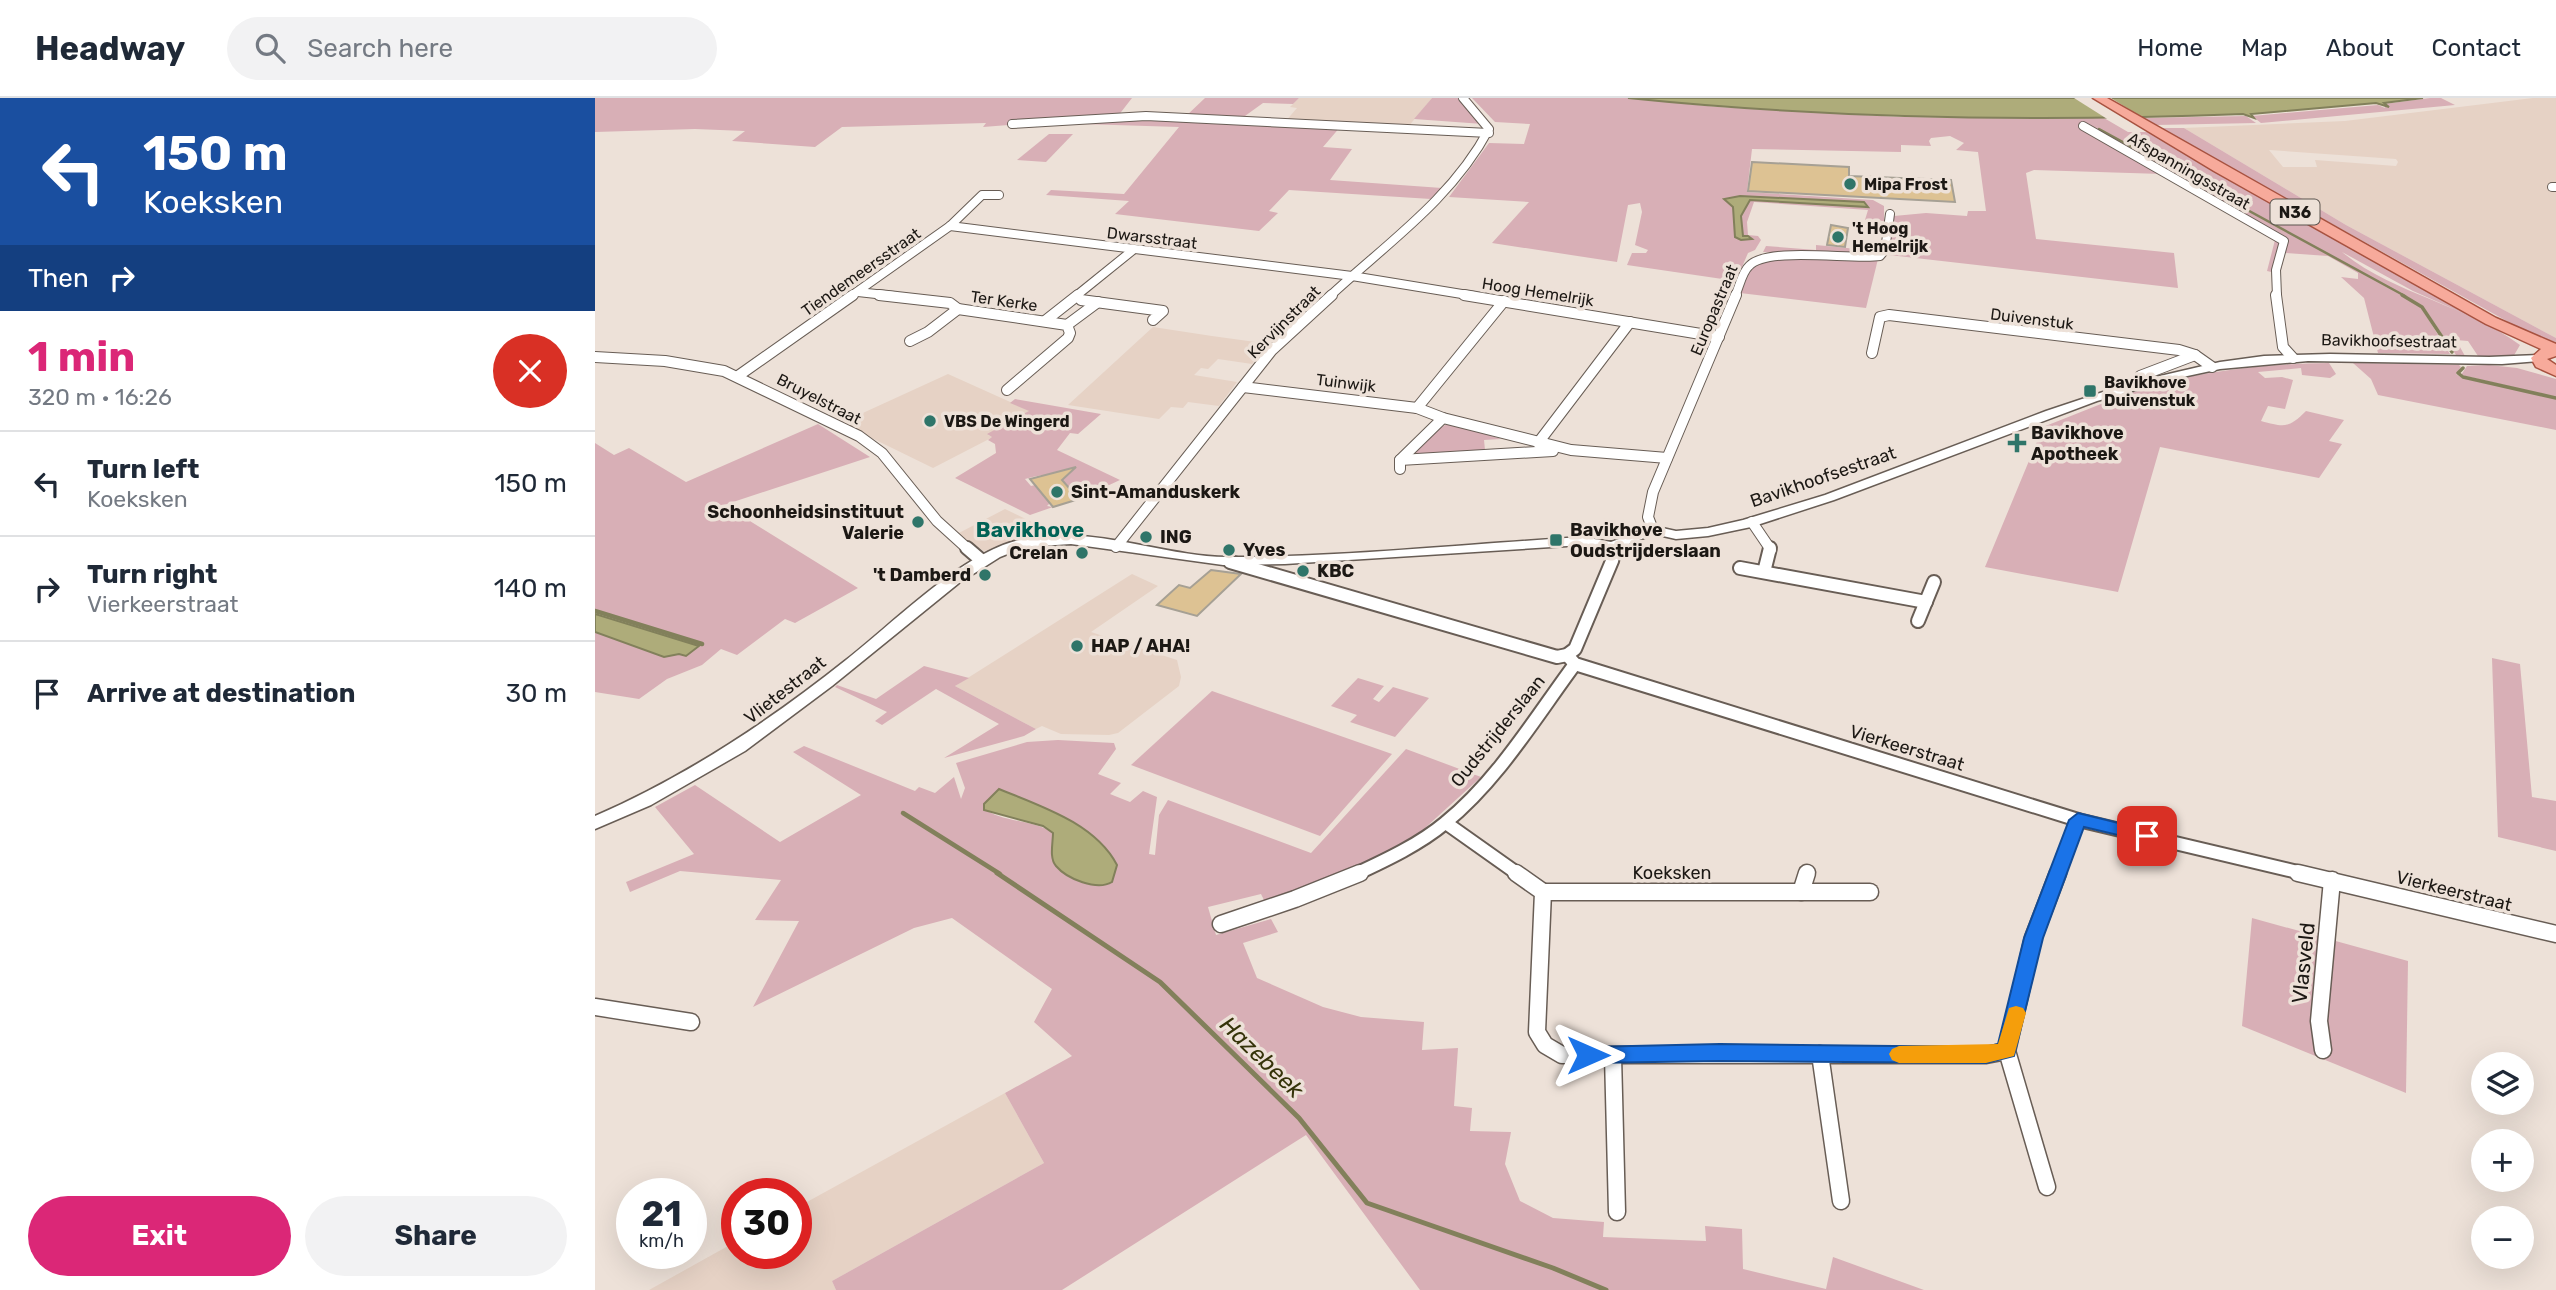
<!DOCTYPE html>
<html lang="en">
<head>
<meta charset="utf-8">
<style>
  body { margin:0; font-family:Rubik,sans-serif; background:#f2f2f3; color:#1f2937; height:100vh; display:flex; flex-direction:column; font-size:26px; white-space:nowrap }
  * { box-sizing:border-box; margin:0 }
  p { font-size:23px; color:#747a83 }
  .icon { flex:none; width:38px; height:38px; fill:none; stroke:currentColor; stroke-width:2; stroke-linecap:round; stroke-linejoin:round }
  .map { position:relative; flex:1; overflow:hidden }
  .sheet { display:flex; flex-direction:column; background:#fff; width:595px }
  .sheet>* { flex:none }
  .banner { background:#1a4fa0; color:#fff; overflow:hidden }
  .controls { position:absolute; left:1876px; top:954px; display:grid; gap:14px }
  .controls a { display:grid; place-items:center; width:63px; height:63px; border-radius:50%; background:#fff; box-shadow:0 7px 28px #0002; font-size:35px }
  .speed { position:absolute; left:21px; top:1080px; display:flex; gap:14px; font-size:35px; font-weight:700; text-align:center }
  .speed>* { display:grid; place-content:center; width:91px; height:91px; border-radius:50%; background:#fff; box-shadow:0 7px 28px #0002; line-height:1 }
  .speed small { font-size:18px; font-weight:400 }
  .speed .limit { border:10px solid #d22; background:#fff; color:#111 }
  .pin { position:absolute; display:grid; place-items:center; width:60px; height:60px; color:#fff; margin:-30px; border-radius:14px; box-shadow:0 4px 10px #0006 }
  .me { position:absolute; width:77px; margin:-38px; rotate:90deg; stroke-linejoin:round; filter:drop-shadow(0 0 5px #0008) }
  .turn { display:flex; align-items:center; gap:24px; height:147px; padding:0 28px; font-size:32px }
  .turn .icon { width:91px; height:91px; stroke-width:2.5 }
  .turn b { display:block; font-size:49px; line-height:60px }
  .then { display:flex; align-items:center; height:66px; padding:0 28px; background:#0003; gap:14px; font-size:26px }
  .round { display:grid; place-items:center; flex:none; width:74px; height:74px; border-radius:37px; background:#f2f2f3 }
  .summary { display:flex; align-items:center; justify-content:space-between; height:119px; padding:0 28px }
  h1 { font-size:42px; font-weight:700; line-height:52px; color:#db2777 }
  .cta { display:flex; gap:14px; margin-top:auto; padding:14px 28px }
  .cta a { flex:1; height:80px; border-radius:42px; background:#db2777; color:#fff; font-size:28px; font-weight:700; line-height:80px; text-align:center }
  .cta a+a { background:#f2f2f3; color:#1f2937 }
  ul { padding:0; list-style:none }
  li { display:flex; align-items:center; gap:21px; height:105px; padding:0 28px; border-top:2px solid #e0e1e3 }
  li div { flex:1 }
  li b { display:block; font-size:26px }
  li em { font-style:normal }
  header { display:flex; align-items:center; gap:42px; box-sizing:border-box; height:98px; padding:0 35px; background:#fff; border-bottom:2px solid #e0e1e3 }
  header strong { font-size:33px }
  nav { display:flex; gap:38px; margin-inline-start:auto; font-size:24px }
  .search { width:490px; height:63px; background:#f2f2f3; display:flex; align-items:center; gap:18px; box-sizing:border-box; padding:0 24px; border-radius:38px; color:#747a83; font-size:26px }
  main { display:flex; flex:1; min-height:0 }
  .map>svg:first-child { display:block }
</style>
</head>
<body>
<header>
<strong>Headway</strong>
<div class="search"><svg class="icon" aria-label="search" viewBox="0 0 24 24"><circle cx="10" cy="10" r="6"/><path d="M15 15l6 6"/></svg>Search here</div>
<nav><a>Home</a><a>Map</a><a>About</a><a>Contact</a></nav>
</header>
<main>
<section class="sheet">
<div class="banner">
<div class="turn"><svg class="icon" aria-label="left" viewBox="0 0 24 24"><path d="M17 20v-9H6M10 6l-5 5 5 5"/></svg><div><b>150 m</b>Koeksken</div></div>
<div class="then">Then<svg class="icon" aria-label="right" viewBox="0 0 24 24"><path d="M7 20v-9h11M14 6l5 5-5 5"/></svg></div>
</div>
<div class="summary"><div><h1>1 min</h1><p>320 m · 16:26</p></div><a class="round" style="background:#d93025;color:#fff"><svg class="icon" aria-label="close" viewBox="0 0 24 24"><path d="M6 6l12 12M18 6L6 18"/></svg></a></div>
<ul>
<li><svg class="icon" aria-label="left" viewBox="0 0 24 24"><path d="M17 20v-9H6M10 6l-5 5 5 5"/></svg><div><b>Turn left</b><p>Koeksken</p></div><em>150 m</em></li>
<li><svg class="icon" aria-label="right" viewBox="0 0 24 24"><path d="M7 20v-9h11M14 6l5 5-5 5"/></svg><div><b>Turn right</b><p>Vierkeerstraat</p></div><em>140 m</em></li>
<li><svg class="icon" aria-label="arrive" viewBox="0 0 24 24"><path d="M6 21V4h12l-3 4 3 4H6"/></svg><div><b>Arrive at destination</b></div><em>30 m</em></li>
</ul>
<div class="cta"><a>Exit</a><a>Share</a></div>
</section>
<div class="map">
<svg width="1961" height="1192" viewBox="0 0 1961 1192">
  <rect width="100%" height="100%" fill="#ede1d8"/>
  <!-- built -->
  <g fill="#e6d2c5" fill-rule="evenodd">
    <path d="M704,0H837L813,29L690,24L702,10L695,9Z"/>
    <path d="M1938,0H1961V240L1751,127L1589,30L1750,23ZM1674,52L1801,61L1803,64L1801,68L1720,62L1722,69H1688Z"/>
    <path d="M558,229L617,238L675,246L657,266L623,261L613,271L606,270L599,277L642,284L624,308L593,304L588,310L576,309L564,321L473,307Z"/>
    <path d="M353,276L435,313L393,337L398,339L338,370L246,325Z"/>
    <path d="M410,411L451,431L454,437L435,439L389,453L362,436Z"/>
    <path d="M537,476L563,488L496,534L582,562L586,579L584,588L523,635L514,637L466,636L447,628L441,631L360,588Z"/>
    <path d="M410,995L449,1065L237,1183L241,1192H54L142,1143V1155H201V1110Z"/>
  </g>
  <!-- green -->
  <g fill="#d8afb6" fill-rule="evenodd">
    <path d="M0,0H537L523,18L388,29L391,25L247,29L220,49L137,43L150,33L100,31L0,34Z"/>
    <path d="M610,0H704L698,6L668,5L643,23L590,19Z"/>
    <path d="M837,0H865L888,26L819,21Z"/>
    <path d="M877,0H1033L1123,9L1305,19L1509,20L1533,34H1554L1928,245L1900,229L1818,193L1747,154C1798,196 1872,207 1925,247L1918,259L1883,258L1873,243L1861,242L1870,258L1861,257L1830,211H1827L1855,256L1783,255L1769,200L1746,179L1763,181V175L1733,158L1690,155L1685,176L1672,173L1680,142L1567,76L1439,72L1431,75L1441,141L1579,155L1583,190L1294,157L1296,124L1299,118L1331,115L1372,118L1373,113H1391L1383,54L1361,52L1369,45L1355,38L1336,40L1334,43L1336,48L1306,47V54L1157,51L1152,94L1278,102L1289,108V123L1270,122L1273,112L1159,104L1152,124L1153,137L1163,138L1166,142L1160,152L1153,155L1141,183L1032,167L1037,155H1051L1053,152L1040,147L1047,114L1045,105L1033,107L1022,164L897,145L934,104L854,99L894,45L929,46L935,26L900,24ZM1145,98L1269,104L1272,109L1155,102L1146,118L1148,138L1140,139L1138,109L1129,101Z"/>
    <path d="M1835,0H1846L1860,7L1666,25L1657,18L1783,7L1790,10L1789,6Z"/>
    <path d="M1651,18L1661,25L1561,27L1549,20Z"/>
    <path d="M525,19L746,28L728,49L757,51L735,82L847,90L836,101L694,92L674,113L683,115L664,133L520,116L534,103L451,97L456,92L529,96L584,29L487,26L492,21Z"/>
    <path d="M1565,30H1589L1751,127L1961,240V244L1935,236Z"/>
    <path d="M454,36H478L451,64L422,62Z"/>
    <path d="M1221,147L1283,153L1284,158L1168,154L1171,148L1221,152Z"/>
    <path d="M1180,160L1283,161L1271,210L1145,195L1157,169Z"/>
    <path d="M1734,265L1741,276L1735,280L1707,277L1706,270L1663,274L1670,280L1687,279L1698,282L1690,311L1673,308L1666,323C1689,329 1693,331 1711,313L1749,322L1734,343L1747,346L1724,380L1565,349L1523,494L1390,469L1448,329C1487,314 1525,297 1564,286C1619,271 1677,266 1734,265Z"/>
    <path d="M1758,265L1864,267L1866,269L1861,276L1867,280L1961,301V332L1783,297L1776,281Z"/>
    <path d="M1894,267L1922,270L1961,281V299L1866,277L1872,268Z"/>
    <path d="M420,301L506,316L483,336L475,335L462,352L525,382L484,401C465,379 458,372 430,381L436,388L440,387L455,405L452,408L458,409L435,417L360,380L401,355L400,346L393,342L397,339L392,336L434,313L415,305Z"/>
    <path d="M855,325L906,341L889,342L890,352L822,357L821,354C831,344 842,329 855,325Z"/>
    <path d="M223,326L275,359L129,407L263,490L200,525L190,521L142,557L126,551L107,567L72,581L44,601L0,594V534L69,559L84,556L91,558L106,546L0,513V345L19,357L34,350L91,384Z"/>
    <path d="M1897,560L1925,566L1937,699L1961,703V753L1903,739Z"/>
    <path d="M329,568L374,580L360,588L441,631L429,638L349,660L404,626L341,591L287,627L280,623L292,614L240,589L242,587L281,601Z"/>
    <path d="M763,580L789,588L778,601L784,604L798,589L834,600L800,639L755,624L762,617L736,608Z"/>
    <path d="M617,593L797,656L725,738L536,667Z"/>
    <path d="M463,642L519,645L521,651L503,676L526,685L515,696L535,704L548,693L562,699L554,756L560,757L564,717L573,702L716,755L811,651L886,679L819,740L747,777L671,806L666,796L613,809L621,837L676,821L683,834L648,845L662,880L728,909L766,919L829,924L827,952L863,950L859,1008L877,1010L875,1033L916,1034L910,1066L925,1103L958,1120L1009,1124L1008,1139L1111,1143L1110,1128L1147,1131L1148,1171L1231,1191L1238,1159L1329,1192H825L711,1037L467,1192H241L237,1183L449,1065L410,995L477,958L439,924L457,891L357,820L319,830L158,909L204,823L160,822L186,782L85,773L35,794L31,784L99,756L60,709L100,687L185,744L266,697L198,654L209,648L320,693L324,689L340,695L359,679L366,701L370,690L361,665L432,644ZM388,710L493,735L511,750L522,767L517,784L458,745V735C438,721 407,725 388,710Z"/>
    <path d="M1657,820L1813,863L1811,995L1647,928Z"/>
  </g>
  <!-- water -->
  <g fill="#aeac7a" stroke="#82805b" stroke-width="2">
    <path d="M1033,0H1828L1789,5L1794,9L1781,5L1656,16L1659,20L1648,16C1443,24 1238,21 1033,0Z"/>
    <path d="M1145,98L1269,104L1273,109L1155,102L1146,118L1148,138H1153L1157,141L1146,142L1140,139L1138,109L1129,101Z"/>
    <path d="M0,516L104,548L91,558L84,556L69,559L0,534Z"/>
    <path d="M404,691C445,708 500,725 522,767L517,784C502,793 472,781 461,768C454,760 458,745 458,735L448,728L389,712V706Z"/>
  </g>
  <!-- pier -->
  <path fill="#ede1d8" d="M1479,0H1516L1553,23L1517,24Z"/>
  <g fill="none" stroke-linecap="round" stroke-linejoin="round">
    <!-- stream-far3 -->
    <path stroke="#82805b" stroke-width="2.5" d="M1504,31L1810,198"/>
    <!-- stream-far2 -->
    <g stroke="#82805b" stroke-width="3.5">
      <path d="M1807,197L1827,209L1857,254"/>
      <path d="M1868,270L1863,275L1868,279L1961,300"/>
    </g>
    <!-- stream-far1 -->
    <g stroke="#82805b" stroke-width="4.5">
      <path d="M0,513L107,546"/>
      <path d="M308,715L405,776"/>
    </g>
    <!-- stream -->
    <path stroke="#82805b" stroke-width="5" d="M402,775L565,884L704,1020L772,1105L958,1170L1011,1192"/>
  </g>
  <!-- building -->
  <g fill="#ddc293" stroke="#a6a094" stroke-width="2">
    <path d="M1157,64L1254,69V78L1356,82L1360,104L1153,93Z"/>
    <path d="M1236,127L1253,130L1250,149L1232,147Z"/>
    <path d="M481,369L467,382L484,401L458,409L435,381Z"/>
    <path d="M616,472L646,476L602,518L562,507L584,487L595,490Z"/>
  </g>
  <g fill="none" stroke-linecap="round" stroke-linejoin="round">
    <defs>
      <g id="minor-far3">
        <path d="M417,26L551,18L894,35"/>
        <path d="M1488,28L1689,143L1681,172L1682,198"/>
        <path d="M1957,89H1961"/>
        <path d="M355,128L757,178L879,198"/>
        <path d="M263,194L299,198"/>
        <path d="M256,198L355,128L387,97H404"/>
        <path d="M481,198L538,152"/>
        <path d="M735,198C791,146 857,101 894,31L868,0"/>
        <path d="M1140,198C1144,190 1147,174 1154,168C1172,148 1256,162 1285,158L1290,152L1295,116"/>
      </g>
      <g id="minor-far2">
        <path d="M284,197L355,205L363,211L472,227L475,235L473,240L412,292"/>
        <path d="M869,197L1124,239"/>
        <path d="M1681,197L1688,249L1698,260"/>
        <path d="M486,202L568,213L558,222"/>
        <path d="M450,223L483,197"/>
        <path d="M472,227L503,204"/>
        <path d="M315,243L333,234L363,211"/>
        <path d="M1277,255L1285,219L1294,217L1584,252L1600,257L1617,269"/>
        <path d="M0,259L70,263L129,273L264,338L287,355L342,423L374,452"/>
        <path d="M143,278L258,197"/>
        <path d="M1542,287L1545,278L1600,257"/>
        <path d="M648,289L822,310L848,320L976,352L1072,360"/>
        <path d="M822,310L909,203"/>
        <path d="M943,345L1035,224"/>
        <path d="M805,362L958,353"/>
        <path d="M805,371V362L848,320"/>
        <path d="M1157,424L1176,452"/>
        <path d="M1058,432L1053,419L1058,394L1141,197"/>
        <path d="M521,449L677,252L737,197"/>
        <path d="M1016,449L1017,452"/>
      </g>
      <g id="minor-far1">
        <path d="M372,450L386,462"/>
        <path d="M635,464L962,559L972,557L980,551L1017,463L1019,455L1016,450"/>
        <path d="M1145,470L1331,504"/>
        <path d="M1169,474L1175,450"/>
        <path d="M1323,523L1339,484"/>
        <path d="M972,557L980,566L1483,722L1711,776"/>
        <path d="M851,725L923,776"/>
        <path d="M761,776C791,762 825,746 850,725C903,682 940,620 980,566"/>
        <path d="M1462,776L1483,722"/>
      </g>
      <g id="minor">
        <path d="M921,775L948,794L942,934L950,947L967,957H1391L1412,953L1438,840L1463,775"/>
        <path d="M1703,775L1961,836"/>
        <path d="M948,794H1275"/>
        <path d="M1206,794L1212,775"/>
        <path d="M626,826L700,801L765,775"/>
        <path d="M0,909L96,924"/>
        <path d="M1728,952L1724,923L1737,782"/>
        <path d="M1412,953L1452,1089"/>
        <path d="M1225,956L1246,1103"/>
        <path d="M1018,958L1022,1114"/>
      </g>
      <path id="tertiary" d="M1735,256L1894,259L1944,257L1950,260L1944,263L1907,266L1713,263L1625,271L1583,280L1502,303L1239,402L1156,429L1113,438L1081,441L1059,436L1016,453L988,447L690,466L628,467L476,446L430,449L405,459L364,485L237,588L150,653L56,707L0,731V718C92,678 173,624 251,562C298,525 353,469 408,447C480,419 559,458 632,459C751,459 870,446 988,439L1016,444L1058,428L1081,433L1113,430L1148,422L1230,397L1451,313L1535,285L1625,264L1669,258Z"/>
      <path id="primary" d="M1498,0H1512L1901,220L1961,246V258L1952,261L1961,267V278L1941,269L1936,260L1946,251L1891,226L1619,73Z"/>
    </defs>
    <!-- minor-far3 casing -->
    <use href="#minor-far3" stroke="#685d55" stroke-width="10"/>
    <!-- minor-far2 casing -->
    <use href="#minor-far2" stroke="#685d55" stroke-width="12"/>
    <!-- minor-far1 casing -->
    <use href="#minor-far1" stroke="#685d55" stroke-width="16"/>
    <!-- minor casing -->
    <use href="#minor" stroke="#685d55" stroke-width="19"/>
    <!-- tertiary casing -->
    <use href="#tertiary" stroke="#685d55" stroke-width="3"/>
    <!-- primary casing -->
    <use href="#primary" stroke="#a75240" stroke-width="3"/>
    <!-- minor-far3 -->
    <use href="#minor-far3" stroke="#fff" stroke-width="8"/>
    <!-- minor-far2 -->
    <use href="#minor-far2" stroke="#fff" stroke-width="10"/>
    <!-- minor-far1 -->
    <use href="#minor-far1" stroke="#fff" stroke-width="12"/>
    <!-- minor -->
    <use href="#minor" stroke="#fff" stroke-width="16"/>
    <!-- tertiary -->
    <use href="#tertiary" fill="#fff" fill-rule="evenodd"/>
    <!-- primary -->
    <use href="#primary" fill="#f7aa9b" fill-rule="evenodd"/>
  </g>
  <!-- route -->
  <path fill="#1a73e8" stroke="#114b97" stroke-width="2" d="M1483,715L1552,732L1561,738L1552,744L1489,729L1448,840L1419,958L1391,965L1125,963L993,965L985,963L982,957L985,951L993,949L1125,946L1391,949L1403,946L1429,840L1474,722Z"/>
  <!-- slow -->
  <path fill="#f59e0b" d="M1421,908L1428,910L1431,915L1419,958L1391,965H1304L1297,962L1294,956L1297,951L1304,948L1403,946L1414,910Z"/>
  <!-- markers -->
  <g fill="#2f7569" stroke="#ede1d8" stroke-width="2.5">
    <circle cx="1255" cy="86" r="7"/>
    <circle cx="1243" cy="139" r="7"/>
    <rect x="1488" y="286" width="14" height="14" rx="3.5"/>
    <circle cx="335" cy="323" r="7"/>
    <path d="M1418.5 334.5h7v7h7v7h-7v7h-7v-7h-7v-7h7z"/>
    <circle cx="462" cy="394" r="7"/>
    <circle cx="323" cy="424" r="7"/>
    <circle cx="551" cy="439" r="7"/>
    <rect x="954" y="435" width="14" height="14" rx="3.5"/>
    <circle cx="634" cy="452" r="7"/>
    <circle cx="487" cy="455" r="7"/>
    <circle cx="708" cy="473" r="7"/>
    <circle cx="390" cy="477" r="7"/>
    <circle cx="482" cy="548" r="7"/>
  </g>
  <g text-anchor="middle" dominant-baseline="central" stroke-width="7" stroke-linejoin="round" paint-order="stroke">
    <!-- far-street labels -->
    <g font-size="16" fill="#1c1814" stroke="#ede1d8">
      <text transform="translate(1594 73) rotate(30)">Afspanningsstraat</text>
      <text transform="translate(557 140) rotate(7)">Dwarsstraat</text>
      <text transform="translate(266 174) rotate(-35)">Tiendemeersstraat</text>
      <text transform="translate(943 194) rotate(9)">Hoog Hemelrijk</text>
      <text transform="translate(409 203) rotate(8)">Ter Kerke</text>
      <text transform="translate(1119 212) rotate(-67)">Europastraat</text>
      <text transform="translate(1437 221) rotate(7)">Duivenstuk</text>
      <text transform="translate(689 224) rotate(-45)">Kervijnstraat</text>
      <text transform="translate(1794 243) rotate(1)">Bavikhoofsestraat</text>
      <text transform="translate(751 285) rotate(7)">Tuinwijk</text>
      <text transform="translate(224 301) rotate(27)">Bruyelstraat</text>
    </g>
    <!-- far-poi labels -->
    <g font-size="16" font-weight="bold" fill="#1c1814" stroke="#ede1d8" text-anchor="start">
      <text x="1269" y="86">Mipa Frost</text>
      <text x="1257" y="130">'t Hoog<tspan x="1257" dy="18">Hemelrijk</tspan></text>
      <text x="1509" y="284">Bavikhove<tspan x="1509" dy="18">Duivenstuk</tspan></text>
      <text x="349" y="323">VBS De Wingerd</text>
    </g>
    <!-- shield labels -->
    <rect fill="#ede1d8" stroke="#5b544f" stroke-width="2" x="1675.5" y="101.5" width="49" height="25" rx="5"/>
    <g font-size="16" font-weight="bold" fill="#1c1814">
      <text x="1700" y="114">N36</text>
    </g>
    <!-- poi labels -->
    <g font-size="18" font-weight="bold" fill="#1c1814" stroke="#ede1d8" text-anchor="start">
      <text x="1436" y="335">Bavikhove<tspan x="1436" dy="21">Apotheek</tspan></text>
      <text x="476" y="394">Sint-Amanduskerk</text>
      <text x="309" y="414" text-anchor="end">Schoonheidsinstituut<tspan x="309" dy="21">Valerie</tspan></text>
      <text x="975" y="432">Bavikhove<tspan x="975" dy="21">Oudstrijderslaan</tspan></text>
      <text x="565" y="439">ING</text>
      <text x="648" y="452">Yves</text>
      <text x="473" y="455" text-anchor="end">Crelan</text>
      <text x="722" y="473">KBC</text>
      <text x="376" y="477" text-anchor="end">'t Damberd</text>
      <text x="496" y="548">HAP / AHA!</text>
    </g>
    <!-- street labels -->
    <g font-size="18" fill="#1c1814" stroke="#ede1d8">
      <text transform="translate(1228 379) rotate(-19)">Bavikhoofsestraat</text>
      <text transform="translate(190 592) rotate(-38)">Vlietestraat</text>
      <text transform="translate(903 633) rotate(-51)">Oudstrijderslaan</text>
      <text transform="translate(1312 650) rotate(17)">Vierkeerstraat</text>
      <text x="1077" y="775">Koeksken</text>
      <text transform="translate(1859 793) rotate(14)">Vierkeerstraat</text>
    </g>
    <!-- quarter labels -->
    <g font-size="21" font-weight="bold" fill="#006256" stroke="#ede1d8">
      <text x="435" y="431">Bavikhove</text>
    </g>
    <!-- near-street labels -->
    <g font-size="21" fill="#1c1814" stroke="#ede1d8">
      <text transform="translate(1708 865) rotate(-84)">Vlasveld</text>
    </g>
    <!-- near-water labels -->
    <g font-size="23" font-style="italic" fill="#353309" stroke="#ede1d8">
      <text transform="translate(667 959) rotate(44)">Hazebeek</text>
    </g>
  </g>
</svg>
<div class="controls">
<a><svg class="icon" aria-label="layers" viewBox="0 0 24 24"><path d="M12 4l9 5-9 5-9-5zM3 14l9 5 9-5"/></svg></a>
<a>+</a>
<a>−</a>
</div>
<div class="speed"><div>21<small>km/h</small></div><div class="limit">30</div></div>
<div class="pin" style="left:1552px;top:738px;background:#d93025"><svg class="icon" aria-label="arrive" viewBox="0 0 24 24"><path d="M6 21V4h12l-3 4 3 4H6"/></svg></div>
<svg class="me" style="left:993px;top:957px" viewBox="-20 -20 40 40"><path d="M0-17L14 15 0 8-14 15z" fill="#1a73e8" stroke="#fff" stroke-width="4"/></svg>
</div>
</main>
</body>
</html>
